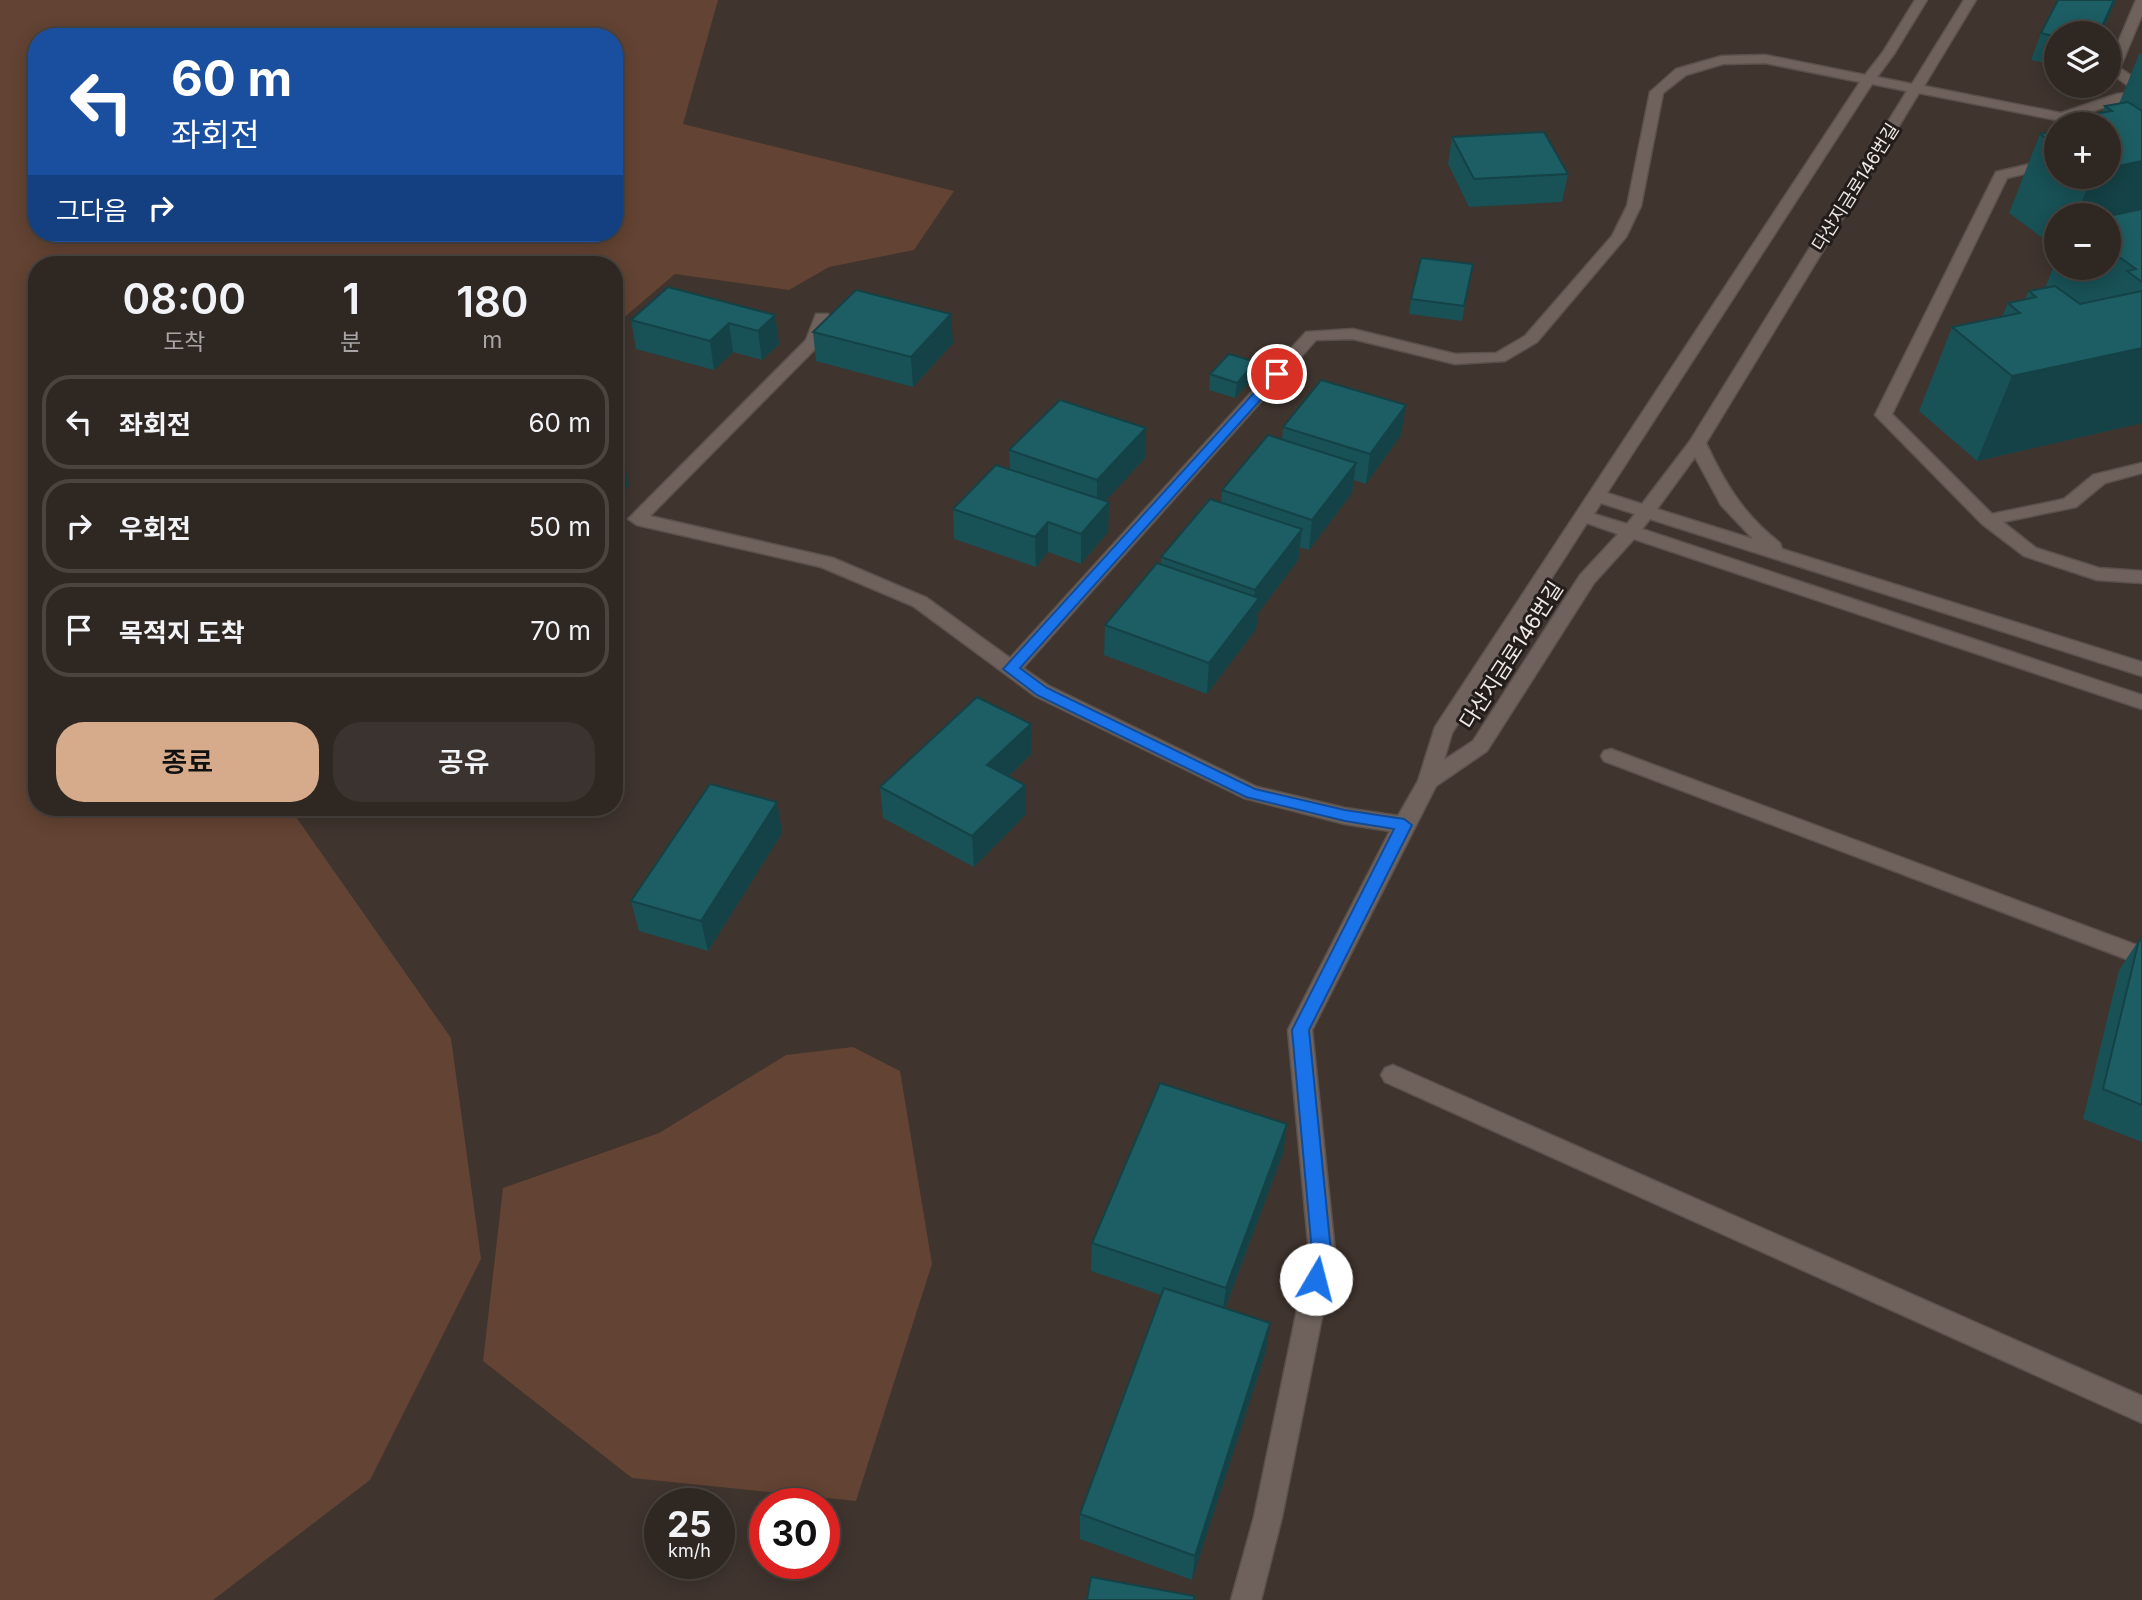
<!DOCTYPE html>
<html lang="ko">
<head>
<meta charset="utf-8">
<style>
  body { margin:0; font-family:Inter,"Noto Sans KR",sans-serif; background:#3b332f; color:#f1f3f6; height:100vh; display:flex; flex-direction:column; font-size:26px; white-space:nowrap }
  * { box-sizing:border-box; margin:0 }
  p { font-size:23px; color:#a7a5a5 }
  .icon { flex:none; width:38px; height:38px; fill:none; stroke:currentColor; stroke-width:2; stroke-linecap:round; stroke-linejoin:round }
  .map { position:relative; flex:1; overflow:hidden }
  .panel { position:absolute; left:28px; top:256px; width:595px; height:560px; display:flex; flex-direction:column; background:#2f2722; border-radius:28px; box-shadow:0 4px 18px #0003,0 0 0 2px #4a4440 }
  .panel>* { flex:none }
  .top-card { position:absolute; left:28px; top:28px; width:595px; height:214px; border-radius:28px; box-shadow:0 4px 18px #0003,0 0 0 2px #4a4440; background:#1a4fa0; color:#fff; overflow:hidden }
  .tools { position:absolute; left:2044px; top:21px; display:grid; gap:14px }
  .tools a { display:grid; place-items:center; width:77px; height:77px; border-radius:50%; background:#2f2722; box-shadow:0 4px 18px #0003,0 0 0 2px #4a4440; font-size:35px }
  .speed { position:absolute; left:644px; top:1488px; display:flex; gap:14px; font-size:35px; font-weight:700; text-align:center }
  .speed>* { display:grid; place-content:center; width:91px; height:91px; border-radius:50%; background:#2f2722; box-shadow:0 4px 18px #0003,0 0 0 2px #4a4440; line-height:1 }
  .speed small { font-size:18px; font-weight:400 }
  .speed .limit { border:10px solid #d22; background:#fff; color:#111 }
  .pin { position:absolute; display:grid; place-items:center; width:60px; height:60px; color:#fff; margin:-30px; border:4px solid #fff; border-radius:50%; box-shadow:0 2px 7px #0007 }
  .me { position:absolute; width:77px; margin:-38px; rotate:8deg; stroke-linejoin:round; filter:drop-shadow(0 0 5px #0008) }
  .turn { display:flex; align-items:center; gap:24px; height:147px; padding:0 28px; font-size:32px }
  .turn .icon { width:91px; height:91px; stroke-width:2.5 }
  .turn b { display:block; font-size:49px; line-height:60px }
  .then { display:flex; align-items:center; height:66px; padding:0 28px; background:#0003; gap:14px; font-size:26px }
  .eta { display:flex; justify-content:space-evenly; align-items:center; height:119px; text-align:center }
  .eta b { font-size:42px; font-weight:600; line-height:49px }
  .button { display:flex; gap:14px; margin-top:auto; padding:14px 28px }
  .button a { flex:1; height:80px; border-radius:28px; background:#d6ab8b; color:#111; font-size:28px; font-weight:600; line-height:80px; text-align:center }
  .button a+a { background:#3b332f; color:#f1f3f6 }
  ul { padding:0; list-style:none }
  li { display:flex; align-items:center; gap:21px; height:94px; margin:0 14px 10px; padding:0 14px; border:4px solid #4a4440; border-radius:28px }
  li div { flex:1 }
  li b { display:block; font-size:26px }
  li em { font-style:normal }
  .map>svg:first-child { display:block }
</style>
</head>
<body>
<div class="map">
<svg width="2142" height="1600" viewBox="0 0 2142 1600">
  <rect width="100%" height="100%" fill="#3f342e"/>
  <!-- green -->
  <g fill="#634333" fill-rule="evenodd">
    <path d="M0,0H718L683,124L954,191L914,250L829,267L789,290L675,274L614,326V264H37V807H289L451,1038L481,1259L370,1480L213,1600H0ZM37,37H614V233H37Z"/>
    <path d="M853,1047L900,1071L932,1264L856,1501L632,1478L483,1361L503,1188L659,1133L786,1055Z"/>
  </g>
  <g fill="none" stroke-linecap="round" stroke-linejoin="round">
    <defs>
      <g id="minor">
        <path d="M1915,0H1927L1894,54L1877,77L1912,84L1964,0H1976L1924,86L2061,113L2117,94L2137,92L2109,72V64L2136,0H2142V15L2120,68L2142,83V99L2124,101L2062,121L1919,93L1706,443C1725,484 1744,515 1780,543L1782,549L2142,662V676L1650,519L1642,529L2142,695V709L1634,539L1594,583L1487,751L1436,786L1312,1030L1335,1252L1282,1517L1261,1600H1231L1254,1517L1309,1252L1288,1030L1390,831L1345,824L1244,798L1035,696L913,606L821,567L637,525L628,519L806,340L816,314H828L830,317L819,345L650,516L833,558L927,598L1010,658L1306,332L1353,329L1455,354L1496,353L1525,336L1612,236L1627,206L1650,92L1676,69L1722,56L1765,55L1865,75L1883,52ZM1765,63L1860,82L1435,727L1418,781L1398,816L1345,808L1257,787L1049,686L1023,668L1316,340L1353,339L1455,364L1505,361L1537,342L1626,237L1641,206L1663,93L1686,75L1723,64ZM1872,84L1907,91L1690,441L1642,504L1607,493ZM1695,457L1721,505L1753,539L1657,509ZM1601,503L1635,514L1627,524L1594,514ZM1587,523L1618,534L1580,575L1473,741L1444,760L1452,733Z"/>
        <path d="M2056,158V166L2007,178L1892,414L1992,514L2064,499L2093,475L2142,463V473L2105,483L2076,507L2003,522L2036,548L2099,568L2142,571V583L2097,580L2024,556L1982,524L1875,415L1996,172Z"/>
        <path d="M1611,749L2142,947V965L1604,761L1601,756L1604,751Z"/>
        <path d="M1393,1065L2142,1396V1423L1385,1082L1381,1075L1385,1068Z"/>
      </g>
    </defs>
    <!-- minor casing -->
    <use href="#minor" stroke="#5b514c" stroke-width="3"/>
    <!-- minor -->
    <use href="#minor" fill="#6f625c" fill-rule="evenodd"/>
  </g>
  <!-- wall -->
  <g fill="#185156">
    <path d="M2058,0H2116L2101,33H2056V65L2031,60L2041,33Z"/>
    <path d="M2139,54H2142V423L1977,461L1919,411L1952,327L2002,317L2008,303L2025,299L2029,291L2045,288L2056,260V268H2109V215H2056V248L2009,213L2040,134L2056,131V177H2109V124H2083L2087,115L2102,113L2105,106L2119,104Z"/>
    <path d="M1452,137L1568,174L1562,202L1469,207L1448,164Z"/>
    <path d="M1470,279L1462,321L1409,314L1411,299Z"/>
    <path d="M775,315L779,344L762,360L733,352L714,370L636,349L631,320Z"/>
    <path d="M813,332L953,343L913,387L816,361Z"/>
    <path d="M1256,362L1254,377L1235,398L1209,390L1210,374Z"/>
    <path d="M1283,427L1401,435L1366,484L1354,480L1352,493L1309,550L1300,547L1298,560L1258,613L1256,629L1207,694L1104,655L1105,625L1161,564V557L1221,502L1222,490L1282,440Z"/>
    <path d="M1009,450L1145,458L1105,501L1109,502L1108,532L1081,564L1048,552L1036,567L954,539L953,509L1010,470Z"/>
    <path d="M1031,754L1009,776L1025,815L974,867L883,818L880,787Z"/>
    <path d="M777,802L782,833L708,951L639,931L631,901Z"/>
    <path d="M2139,940L2142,941V1142L2083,1119L2119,970Z"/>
    <path d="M1287,1124L1283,1153L1225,1309L1266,1351L1192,1580L1080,1539V1514L1161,1295L1091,1271L1092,1243Z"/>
  </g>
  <!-- shaded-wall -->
  <g fill="#144246">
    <path d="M2114,0H2116L2101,33H2099Z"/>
    <path d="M2142,161V234L2109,241V215H2076L2092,177H2109V168Z"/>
    <path d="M951,314L953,343L913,387L911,357Z"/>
    <path d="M775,315L779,344L762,360L758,331Z"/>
    <path d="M729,323L733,352L714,370L710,341Z"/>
    <path d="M2142,348V423L1977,461L2012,376Z"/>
    <path d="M1256,362L1254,377L1235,398L1237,383Z"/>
    <path d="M1406,405L1401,435L1366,484L1370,454Z"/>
    <path d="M1146,428L1145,458L1097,510V480Z"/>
    <path d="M623,456L629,486L614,500V464Z"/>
    <path d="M1356,463L1352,493L1309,550L1312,520Z"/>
    <path d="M1109,502L1108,532L1081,564V534Z"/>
    <path d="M1048,522V552L1036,567L1035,537Z"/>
    <path d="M1302,529L1298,560L1258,613L1256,629L1207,694L1209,663L1253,606L1255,590Z"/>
    <path d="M1031,724V754L989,796L987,765Z"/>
    <path d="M1025,785V815L974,867L972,836Z"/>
    <path d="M777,802L782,833L708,951L701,921Z"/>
    <path d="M1287,1124L1283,1153L1222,1316L1226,1288Z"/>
    <path d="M1270,1323L1266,1351L1192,1580L1195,1556Z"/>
  </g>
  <!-- building -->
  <g fill="#1c5e64" stroke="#144246" stroke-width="2">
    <path d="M2058,0H2114L2099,33H2056V37L2041,33Z"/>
    <path d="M2128,102L2142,111V161L2109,168V124H2091L2098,123L2087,115L2112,111L2105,106Z"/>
    <path d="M2056,131V145L2040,134Z"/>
    <path d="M1544,132L1568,174L1474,179L1452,137Z"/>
    <path d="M2142,209V282L2127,271L2136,269L2109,250V216Z"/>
    <path d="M1421,258L1473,264L1464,306L1411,299Z"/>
    <path d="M2055,286L2080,304L2142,291V348L2012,376L1952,327L2020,313L2008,303L2036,297L2029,291Z"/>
    <path d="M668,287L775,315L758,331L729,323L710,341L631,320Z"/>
    <path d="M856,290L951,314L911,357L813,332Z"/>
    <path d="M1229,354L1256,362L1237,383L1210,374Z"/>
    <path d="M1321,380L1406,405L1370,454L1283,427Z"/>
    <path d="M1060,400L1146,428L1097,480L1009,450Z"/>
    <path d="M1268,435L1356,463L1312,520L1222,490Z"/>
    <path d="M614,453L623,456L614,464Z"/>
    <path d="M996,465L1109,502L1081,534L1048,522L1035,537L953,509Z"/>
    <path d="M1210,499L1302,529L1255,590L1161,557Z"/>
    <path d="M1157,563L1259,598L1209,663L1105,625Z"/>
    <path d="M977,697L1031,724L987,765L1025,785L972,836L880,787Z"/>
    <path d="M710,784L777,802L701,921L631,901Z"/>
    <path d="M2139,940L2142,941V1105L2103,1089Z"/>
    <path d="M1160,1083L1287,1124L1226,1288L1092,1243Z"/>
    <path d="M1164,1288L1270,1323L1195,1556L1080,1514Z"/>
    <path d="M1091,1577L1194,1596V1600H1087Z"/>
  </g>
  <!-- route -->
  <path fill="#1a73e8" stroke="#114b97" stroke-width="2" d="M1277,371L1283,374L1281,377L1020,668L1047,688L1255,789L1345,810L1404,819L1412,825L1309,1030L1331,1252L1323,1285L1316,1288L1309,1285L1306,1279L1312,1252L1292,1030L1394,829L1345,821L1246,797L1037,695L1003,669L1273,372Z"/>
  <g text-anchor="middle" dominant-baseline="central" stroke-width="6" stroke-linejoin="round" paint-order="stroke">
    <!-- far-street labels -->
    <g font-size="18" fill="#f0e9e5" stroke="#221d1a">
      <text transform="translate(1855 187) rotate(-58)">다산지금로146번길</text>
    </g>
    <!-- street labels -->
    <g font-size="21" fill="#f0e9e5" stroke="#221d1a">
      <text transform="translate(1511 655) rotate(-57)">다산지금로146번길</text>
    </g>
  </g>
</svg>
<div class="tools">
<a><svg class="icon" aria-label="layers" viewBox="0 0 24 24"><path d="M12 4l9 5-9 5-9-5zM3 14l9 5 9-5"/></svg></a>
<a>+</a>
<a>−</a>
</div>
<div class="speed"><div>25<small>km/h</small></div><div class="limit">30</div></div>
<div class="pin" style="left:1277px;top:374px;background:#d93025"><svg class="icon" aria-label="arrive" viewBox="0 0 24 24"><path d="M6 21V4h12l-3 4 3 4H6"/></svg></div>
<svg class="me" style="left:1316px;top:1279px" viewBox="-20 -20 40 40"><circle r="19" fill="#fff"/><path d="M0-13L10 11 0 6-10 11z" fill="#1a73e8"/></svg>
<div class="top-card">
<div class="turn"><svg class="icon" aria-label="left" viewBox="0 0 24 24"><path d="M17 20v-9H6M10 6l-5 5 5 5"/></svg><div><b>60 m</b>좌회전</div></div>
<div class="then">그다음<svg class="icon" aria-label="right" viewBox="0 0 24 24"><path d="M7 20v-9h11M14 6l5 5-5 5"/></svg></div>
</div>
<section class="panel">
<div class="eta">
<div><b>08:00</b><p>도착</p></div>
<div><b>1</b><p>분</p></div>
<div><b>180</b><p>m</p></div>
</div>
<ul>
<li><svg class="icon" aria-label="left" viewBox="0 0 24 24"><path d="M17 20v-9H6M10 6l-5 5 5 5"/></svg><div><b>좌회전</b></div><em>60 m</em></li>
<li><svg class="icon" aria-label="right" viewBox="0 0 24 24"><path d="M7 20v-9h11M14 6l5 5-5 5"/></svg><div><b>우회전</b></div><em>50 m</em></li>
<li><svg class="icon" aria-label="arrive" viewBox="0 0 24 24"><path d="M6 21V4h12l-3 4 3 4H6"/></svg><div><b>목적지 도착</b></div><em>70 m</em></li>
</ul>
<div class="button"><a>종료</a><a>공유</a></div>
</section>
</div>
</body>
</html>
